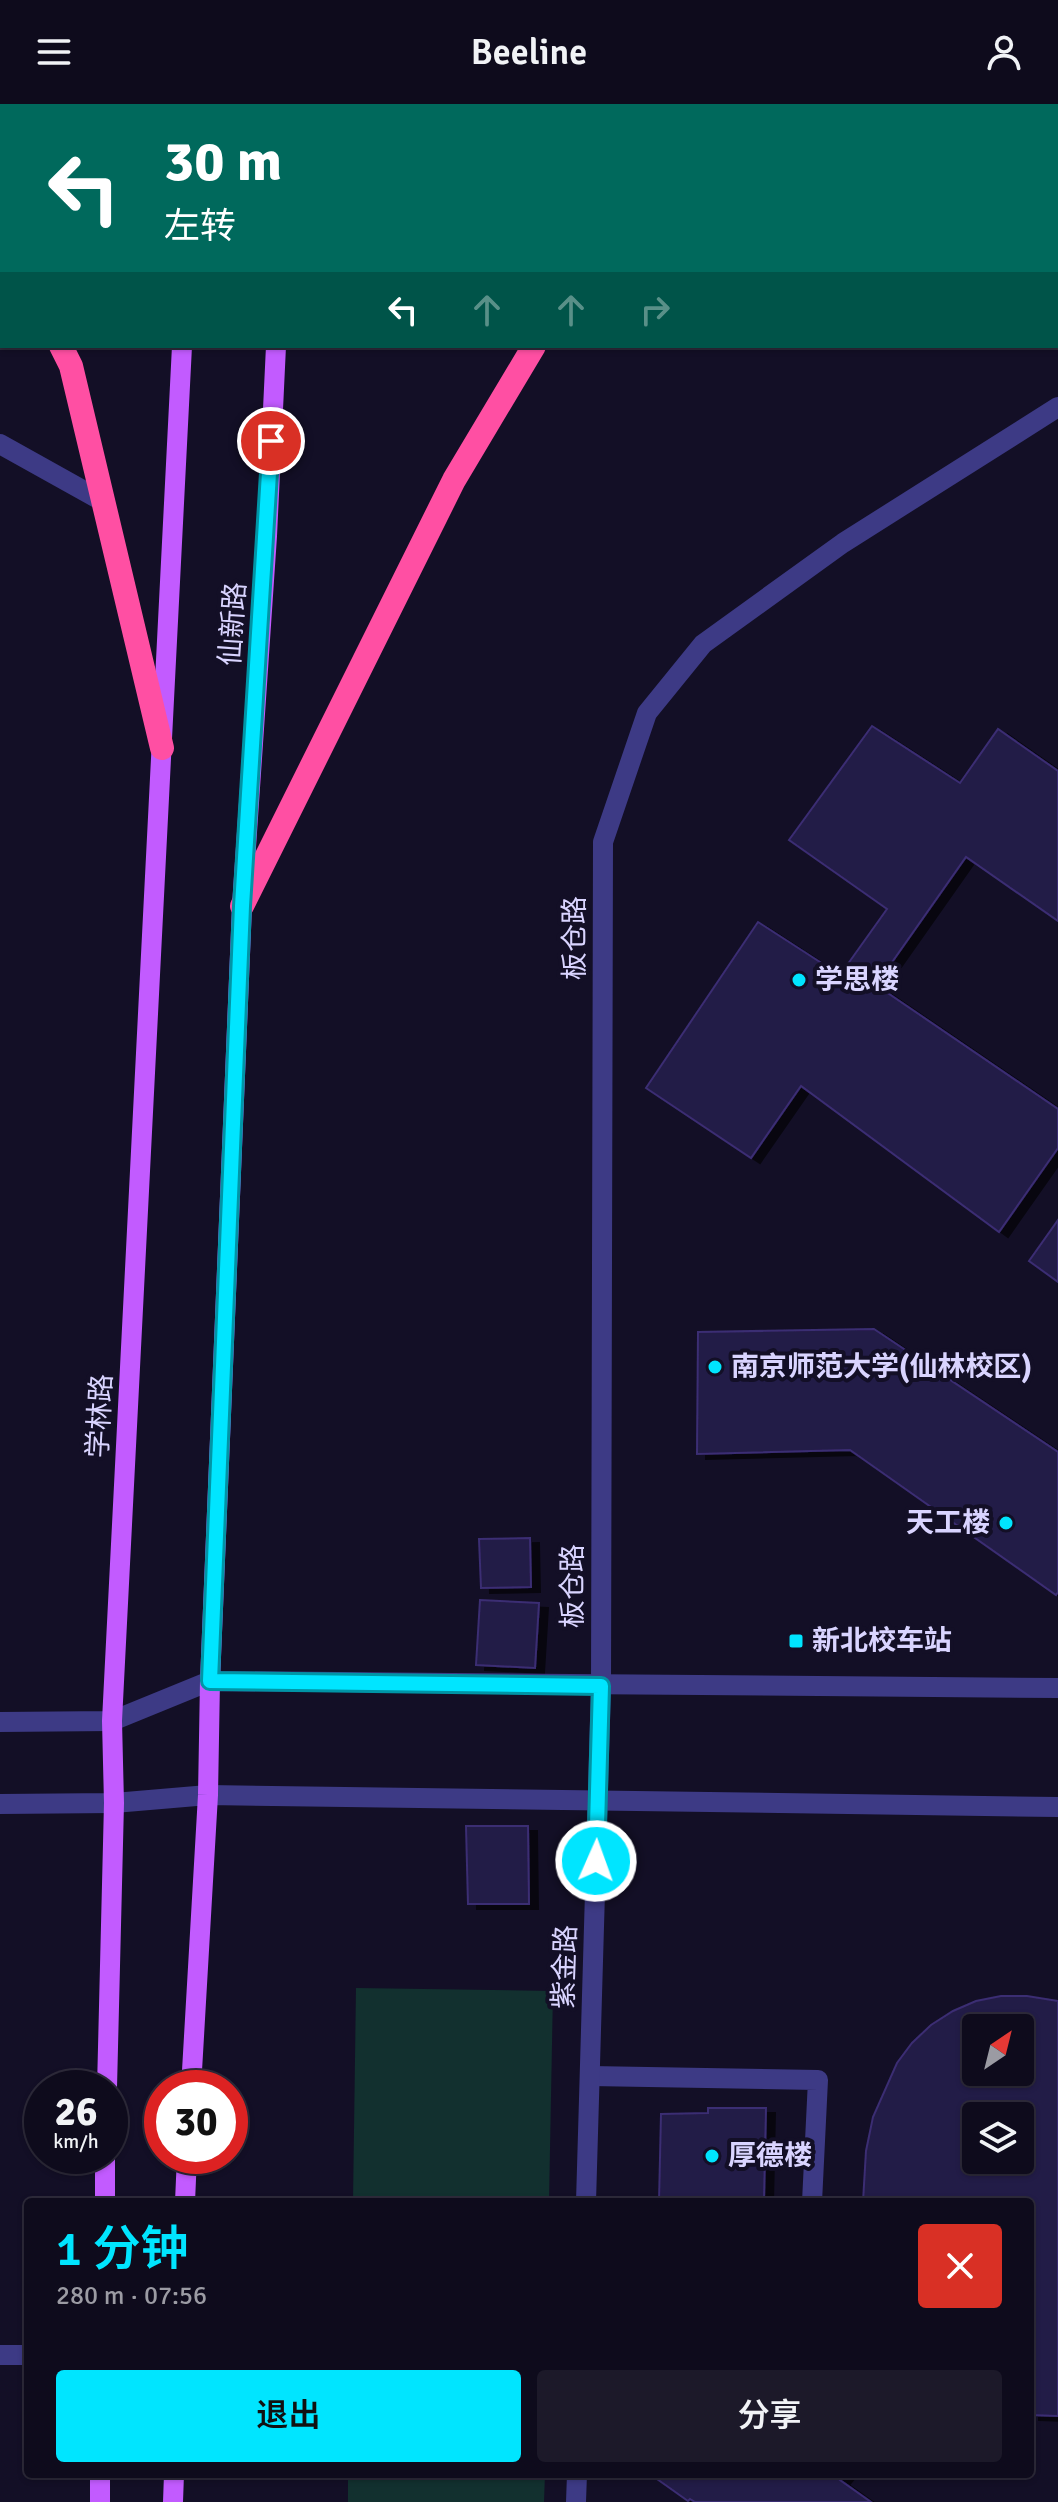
<!DOCTYPE html>
<html lang="zh">
<head>
<meta charset="utf-8">
<style>
  body { margin:0; font-family:Signika,"Noto Sans SC",sans-serif; background:#1c1929; color:#f1f3f6; height:100vh; display:flex; flex-direction:column; font-size:30px; white-space:nowrap }
  * { box-sizing:border-box; margin:0 }
  p { font-size:26px; color:#9b9ba3 }
  .icon { flex:none; width:44px; height:44px; fill:none; stroke:currentColor; stroke-width:2; stroke-linecap:round; stroke-linejoin:round }
  .map { position:relative; flex:1; overflow:hidden }
  .side { position:absolute; left:24px; top:2094px; width:1010px; height:280px; display:flex; flex-direction:column; background:#0e0b1c; border-radius:8px; box-shadow:0 2px 6px #0004,0 0 0 2px #2e2b3b }
  .side>* { flex:none }
  .guide { position:absolute; left:0px; top:0px; width:1058px; height:244px; box-shadow:0 2px 6px #0004,0 0 0 2px #2e2b3b; background:#00695c; color:#fff; overflow:hidden }
  .needle { width:52px; rotate:35deg }
  .controls { position:absolute; left:962px; top:1910px; display:grid; gap:16px }
  .controls a { display:grid; place-items:center; width:72px; height:72px; border-radius:8px; background:#0e0b1c; box-shadow:0 2px 6px #0004,0 0 0 2px #2e2b3b; font-size:40px }
  .speed { position:absolute; left:24px; top:1966px; display:flex; gap:16px; font-size:40px; font-weight:700; text-align:center }
  .speed>* { display:grid; place-content:center; width:104px; height:104px; border-radius:50%; background:#0e0b1c; box-shadow:0 2px 6px #0004,0 0 0 2px #2e2b3b; line-height:1 }
  .speed small { font-size:20px; font-weight:400 }
  .speed .limit { border:12px solid #d22; background:#fff; color:#111 }
  .pin { position:absolute; display:grid; place-items:center; width:68px; height:68px; color:#fff; margin:-34px; border:4px solid #fff; border-radius:50%; box-shadow:0 2px 8px #0007 }
  .me { position:absolute; width:88px; margin:-44px; rotate:2deg; stroke-linejoin:round; filter:drop-shadow(0 0 6px #0008) }
  .turn { display:flex; align-items:center; gap:28px; height:168px; padding:0 32px; font-size:36px }
  .turn .icon { width:104px; height:104px; stroke-width:2.5 }
  .turn b { display:block; font-size:56px; line-height:68px }
  .lanes { display:flex; align-items:center; height:76px; padding:0 32px; background:#0003; justify-content:center; gap:40px; direction:ltr }
  .lanes .off { opacity:.35 }
  .round { display:grid; place-items:center; flex:none; width:84px; height:84px; border-radius:8px; background:#1c1929 }
  .head { display:flex; align-items:center; justify-content:space-between; height:136px; padding:0 32px }
  h1 { font-size:48px; font-weight:600; line-height:60px; color:#00e5ff }
  .cta { display:flex; gap:16px; margin-top:auto; padding:16px 32px }
  .cta a { flex:1; height:92px; border-radius:8px; background:#00e5ff; color:#111; font-size:32px; font-weight:600; line-height:92px; text-align:center }
  .cta a+a { background:#1c1929; color:#f1f3f6 }
  header { display:flex; justify-content:space-between; align-items:center; height:104px; padding:0 32px; background:#0e0b1c; font-size:36px; font-weight:600 }
  .map>svg:first-child { display:block }
</style>
</head>
<body>
<header><svg class="icon" aria-label="menu" viewBox="0 0 24 24"><path d="M4 6h16M4 12h16M4 18h16"/></svg>Beeline<svg class="icon" aria-label="person" viewBox="0 0 24 24"><circle cx="12" cy="8" r="4"/><path d="M4 21q1-7 8-7t8 7"/></svg></header>
<div class="map">
<svg width="1058" height="2398" viewBox="0 0 1058 2398">
  <defs>
    <filter id="shadow"><feDropShadow dx="9" dy="5" stdDeviation="0" flood-color="#0009"/></filter>
  </defs>
  <rect width="100%" height="100%" fill="#130f26"/>
  <!-- green -->
  <g fill="#12302f">
    <path d="M356,1884L553,1887L549,2098H353Z"/>
    <path d="M348,2370H545L544,2398H348Z"/>
  </g>
  <!-- building -->
  <g fill="#241b47" stroke="#3b2d73" stroke-width="2" fill-rule="evenodd" filter="url(#shadow)">
    <path d="M872,622L960,679L998,625L1058,667V817L966,753L876,881L1058,1005V1044L999,1128L801,982L751,1054L646,984L758,818L840,871L887,805L789,736Z"/>
    <path d="M1058,1116V1178L1029,1157Z"/>
    <path d="M874,1225L1058,1348V1488L1056,1491L850,1346L697,1350L698,1228Z"/>
    <path d="M530,1434L531,1483L481,1484L479,1435Z"/>
    <path d="M480,1496L539,1499L535,1564L476,1561Z"/>
    <path d="M466,1722H528L529,1800H468Z"/>
    <path d="M1001,1892H1027L1058,1897V2312L1030,2311V2098H863L866,2047L873,2013L897,1959L912,1939L931,1921L953,1907L976,1897ZM976,1924H1020V1968H976ZM976,2012H1020V2056H976Z"/>
    <path d="M708,2004H766L764,2095H770V2098H659L661,2010L708,2009Z"/>
    <path d="M650,2370H845L840,2376L871,2398H695L690,2395L688,2397Z"/>
  </g>
  <g fill="none" stroke-linecap="round" stroke-linejoin="round">
    <!-- minor -->
    <g stroke="#3d3a85" stroke-width="20">
      <path d="M0,340L104,398"/>
      <path d="M0,1618L112,1617L210,1577L1058,1584"/>
      <path d="M0,1700L114,1699L208,1691L1058,1703"/>
      <path d="M590,1972L818,1976L812,2098"/>
      <path d="M586,2098L601,1582L603,738L647,609L703,540L843,439L1058,303"/>
      <path d="M0,2251H28"/>
      <path d="M576,2398L577,2370"/>
    </g>
    <!-- major -->
    <g stroke="#c25bff" stroke-width="20">
      <path d="M201,2L202,0"/>
      <path d="M295,2V0"/>
      <path d="M107,1984L114,1699L112,1617L182,242"/>
      <path d="M191,1984L208,1691L210,1577L242,802L267,432L276,242"/>
      <path d="M105,2098V2052"/>
      <path d="M185,2098L187,2052"/>
      <path d="M100,2398V2370"/>
      <path d="M173,2398L174,2370"/>
    </g>
    <!-- highway -->
    <g stroke="#ff4fa3" stroke-width="24">
      <path d="M729,2L731,0"/>
      <path d="M0,117L2,121"/>
      <path d="M61,242L71,262L162,644"/>
      <path d="M242,802L454,376L534,242"/>
    </g>
  </g>
  <g fill="none" stroke-linecap="round" stroke-linejoin="round">
    <defs>
      <path id="route" d="M271,337L242,802L210,1577L601,1582L596,1757"/>
    </defs>
    <!-- route casing -->
    <use href="#route" stroke="#0095a6" stroke-width="20"/>
    <!-- route -->
    <use href="#route" stroke="#00e5ff" stroke-width="14"/>
  </g>
  <!-- markers -->
  <g fill="#00e5ff" stroke="#130f26" stroke-width="3">
    <circle cx="799" cy="876" r="8"/>
    <circle cx="715" cy="1263" r="8"/>
    <circle cx="1006" cy="1419" r="8"/>
    <rect x="788" y="1529" width="16" height="16" rx="4"/>
    <circle cx="712" cy="2052" r="8"/>
  </g>
  <g text-anchor="middle" dominant-baseline="central" stroke-width="8" stroke-linejoin="round" paint-order="stroke">
    <!-- street labels -->
    <g font-size="28" fill="#d9d4ff" stroke="#130f26">
      <text transform="translate(233 520) rotate(-86)">仙新路</text>
      <text transform="translate(575 834) rotate(-90)">板仓路</text>
      <text transform="translate(100 1312) rotate(-87)">学林路</text>
      <text transform="translate(573 1482) rotate(-90)">板仓路</text>
      <text transform="translate(565 1863) rotate(-88)">紫金路</text>
    </g>
    <!-- poi labels -->
    <g font-size="28" font-weight="bold" fill="#d9d4ff" stroke="#130f26" text-anchor="start">
      <text x="815" y="876">学思楼</text>
      <text x="731" y="1263">南京师范大学(仙林校区)</text>
      <text x="990" y="1419" text-anchor="end">天工楼</text>
      <text x="812" y="1537">新北校车站</text>
      <text x="728" y="2052">厚德楼</text>
    </g>
  </g>
</svg>
<div class="controls">
<a><svg class="needle" viewBox="-14 -14 28 28"><path d="M0-13l5 13h-10z" fill="#e53935"/><path d="M0 13l5-13h-10z" fill="#9b9ba3"/></svg></a>
<a><svg class="icon" aria-label="layers" viewBox="0 0 24 24"><path d="M12 4l9 5-9 5-9-5zM3 14l9 5 9-5"/></svg></a>
</div>
<div class="speed"><div>26<small>km/h</small></div><div class="limit">30</div></div>
<div class="pin" style="left:271px;top:337px;background:#d93025"><svg class="icon" aria-label="arrive" viewBox="0 0 24 24"><path d="M6 21V4h12l-3 4 3 4H6"/></svg></div>
<svg class="me" style="left:596px;top:1757px" viewBox="-20 -20 40 40"><circle r="17" fill="#00e5ff" stroke="#fff" stroke-width="3"/><path d="M0-11L8 9 0 5-8 9z" fill="#fff"/></svg>
<div class="guide">
<div class="turn"><svg class="icon" aria-label="left" viewBox="0 0 24 24"><path d="M17 20v-9H6M10 6l-5 5 5 5"/></svg><div><b>30 m</b>左转</div></div>
<div class="lanes"><svg class="icon" aria-label="left" viewBox="0 0 24 24"><path d="M17 20v-9H6M10 6l-5 5 5 5"/></svg><svg class="icon off" aria-label="ahead" viewBox="0 0 24 24"><path d="M12 20V5M6 11l6-6 6 6"/></svg><svg class="icon off" aria-label="ahead" viewBox="0 0 24 24"><path d="M12 20V5M6 11l6-6 6 6"/></svg><svg class="icon off" aria-label="right" viewBox="0 0 24 24"><path d="M7 20v-9h11M14 6l5 5-5 5"/></svg></div>
</div>
<section class="side">
<div class="head"><div><h1>1 分钟</h1><p>280 m · 07:56</p></div><a class="round" style="background:#d93025;color:#fff"><svg class="icon" aria-label="close" viewBox="0 0 24 24"><path d="M6 6l12 12M18 6L6 18"/></svg></a></div>
<div class="cta"><a>退出</a><a>分享</a></div>
</section>
</div>
</body>
</html>
